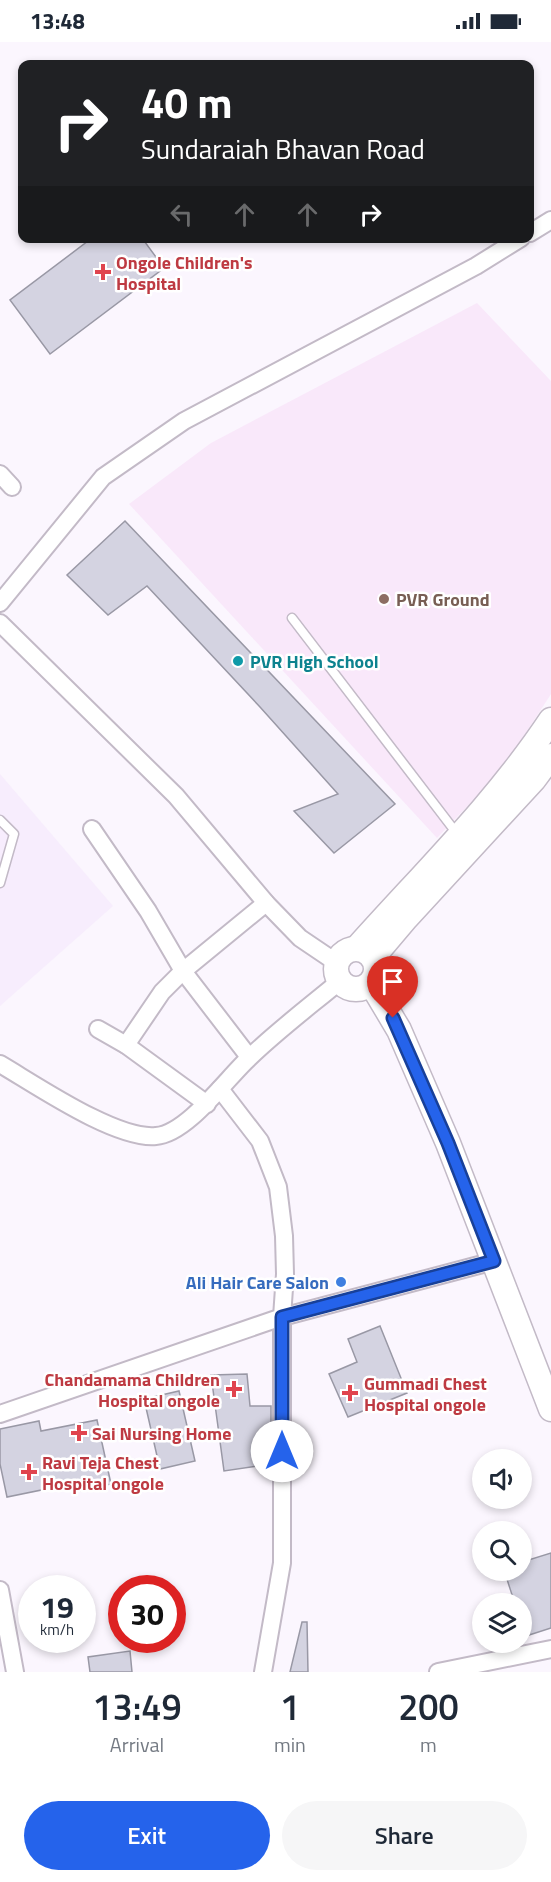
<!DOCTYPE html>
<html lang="en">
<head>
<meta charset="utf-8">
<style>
  body { margin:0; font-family:"Titillium Web",sans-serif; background:#f6f6f7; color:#1f2937; height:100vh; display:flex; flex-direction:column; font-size:22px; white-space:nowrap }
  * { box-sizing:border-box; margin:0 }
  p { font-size:20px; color:#747a83 }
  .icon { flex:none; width:33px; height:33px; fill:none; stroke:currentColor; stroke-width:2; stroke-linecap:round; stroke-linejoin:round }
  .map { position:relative; height:1630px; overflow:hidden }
  .details { display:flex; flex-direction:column; background:#fff; flex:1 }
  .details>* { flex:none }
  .banner { position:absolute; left:18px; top:18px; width:516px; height:183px; border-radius:12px; box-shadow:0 3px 9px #0003; background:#202124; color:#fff; overflow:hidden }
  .fabs { position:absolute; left:472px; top:1407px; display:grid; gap:12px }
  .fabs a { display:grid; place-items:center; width:60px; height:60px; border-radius:50%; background:#fff; box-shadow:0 3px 9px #0003; font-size:30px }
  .speed { position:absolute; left:18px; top:1533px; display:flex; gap:12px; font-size:30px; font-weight:700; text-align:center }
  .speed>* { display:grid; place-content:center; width:78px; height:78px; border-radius:50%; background:#fff; box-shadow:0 3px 9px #0003; line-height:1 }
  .speed small { font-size:15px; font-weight:400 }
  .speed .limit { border:9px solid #d22; background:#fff; color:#111 }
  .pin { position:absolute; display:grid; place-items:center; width:51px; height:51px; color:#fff; margin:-62px -26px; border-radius:50% 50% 50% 0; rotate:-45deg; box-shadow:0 0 6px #0007 }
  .pin .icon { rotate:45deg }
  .me { position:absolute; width:66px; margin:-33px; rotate:0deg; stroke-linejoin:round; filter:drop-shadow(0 0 4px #0008) }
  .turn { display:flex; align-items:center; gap:21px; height:126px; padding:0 24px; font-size:27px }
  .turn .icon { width:78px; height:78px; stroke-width:2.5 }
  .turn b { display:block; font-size:42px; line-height:51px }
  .lanes { display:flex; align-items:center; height:57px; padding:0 24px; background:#0003; justify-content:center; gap:30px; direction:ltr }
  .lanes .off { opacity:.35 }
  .eta { display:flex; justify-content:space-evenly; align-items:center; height:102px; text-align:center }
  .eta b { font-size:36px; font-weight:600; line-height:42px }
  .primary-button { display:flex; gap:12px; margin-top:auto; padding:12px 24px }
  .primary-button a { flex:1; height:69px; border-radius:36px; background:#2563eb; color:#fff; font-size:24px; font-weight:600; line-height:69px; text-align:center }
  .primary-button a+a { background:#f6f6f7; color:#1f2937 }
  .status { display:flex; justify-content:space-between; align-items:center; height:42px; padding:0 30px; background:#fff; direction:ltr }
  .status svg { height:16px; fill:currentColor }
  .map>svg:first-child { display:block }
</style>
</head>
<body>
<div class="status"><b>13:48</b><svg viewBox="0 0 49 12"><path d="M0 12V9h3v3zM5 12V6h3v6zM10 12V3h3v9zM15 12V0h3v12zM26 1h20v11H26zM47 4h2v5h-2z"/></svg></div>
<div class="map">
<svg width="551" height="1630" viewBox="0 0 551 1630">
  <rect width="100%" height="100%" fill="#fbf6fe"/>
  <!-- built -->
  <path fill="#f7edfd" d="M0,732L113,864L0,964Z"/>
  <!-- education -->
  <path fill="#f9e8fa" d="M477,261L551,339V652L502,728L437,796L129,462L211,401Z"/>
  <!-- building -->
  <g fill="#d4d3e1" stroke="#9998a5" stroke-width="1.5">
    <path d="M92,196H142L164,226L50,312L10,258Z"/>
    <path d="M125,479L395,762L334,811L294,769L338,752L260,665L147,544L108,573L67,533Z"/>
    <path d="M380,1284L407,1351L348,1375L329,1332L357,1320L348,1297Z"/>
    <path d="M247,1332L250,1364H271V1405L258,1411V1424L224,1429L211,1333Z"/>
    <path d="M179,1349L195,1419L160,1427L144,1357Z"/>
    <path d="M97,1378L111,1442L73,1450L71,1442L7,1455L0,1422V1387L39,1379L41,1389Z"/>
    <path d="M551,1511V1586L526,1594L522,1583V1562H515L504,1528H522V1520Z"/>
    <path d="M302,1580H307L308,1630H290Z"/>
    <path d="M130,1609L132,1630H90L88,1615Z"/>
  </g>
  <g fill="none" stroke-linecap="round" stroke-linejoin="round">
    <defs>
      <g id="lane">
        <path d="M292,576L458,793"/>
        <path d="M0,778L14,792L0,841"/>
      </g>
      <g id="street">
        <path d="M530,191L551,178"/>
        <path d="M0,432L12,445"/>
        <path d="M0,561L103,435L184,379L476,224L521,196"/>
        <path d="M0,581L176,754L266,861L300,896L337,921"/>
        <path d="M92,787L148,869L183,929L249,1015"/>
        <path d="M98,987L126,1003L207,1062"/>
        <path d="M126,1003L162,950L183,929L266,861"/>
        <path d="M0,1022C36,1043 116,1098 156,1094C187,1092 227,1036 249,1016C278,988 310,964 340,939"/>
        <path d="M0,1372L282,1275L285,1232L284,1194L278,1145L260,1099L220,1047"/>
        <path d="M0,1548L15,1630"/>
        <path d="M263,1630L282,1521V1275L494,1219"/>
        <path d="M438,1630L551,1607"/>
      </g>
      <g id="secondary">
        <path d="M357,906C423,832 496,761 551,678"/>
        <circle cx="356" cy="927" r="20"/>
        <path d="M373,915L406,876L534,737L551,714"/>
        <path d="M371,941L399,988L448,1101L551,1367"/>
      </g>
    </defs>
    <!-- lane casing -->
    <use href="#lane" stroke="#c3bac7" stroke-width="11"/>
    <!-- street casing -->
    <use href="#street" stroke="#c3bac7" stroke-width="20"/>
    <!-- secondary casing -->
    <use href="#secondary" stroke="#c3bac7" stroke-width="27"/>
    <!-- lane -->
    <use href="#lane" stroke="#fff" stroke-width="8"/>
    <!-- street -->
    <use href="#street" stroke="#fff" stroke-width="16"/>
    <!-- secondary -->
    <use href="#secondary" stroke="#fff" stroke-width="24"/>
  </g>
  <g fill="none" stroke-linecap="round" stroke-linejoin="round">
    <defs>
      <path id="route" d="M282,1409V1275L494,1219L448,1101L393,976"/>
    </defs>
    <!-- route casing -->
    <use href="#route" stroke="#184099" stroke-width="15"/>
    <!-- route -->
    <use href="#route" stroke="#2563eb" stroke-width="10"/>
  </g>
  <!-- markers -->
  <g fill="#e0444e" stroke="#fff" stroke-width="2">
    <path d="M100 221h6v6h6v6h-6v6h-6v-6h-6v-6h6z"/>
    <path d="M231 1338h6v6h6v6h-6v6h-6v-6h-6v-6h6z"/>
    <path d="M347 1342h6v6h6v6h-6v6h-6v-6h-6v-6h6z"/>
    <path d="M76 1382h6v6h6v6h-6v6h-6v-6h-6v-6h6z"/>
    <path d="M26 1421h6v6h6v6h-6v6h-6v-6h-6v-6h6z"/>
  </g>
  <circle fill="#8d6e63" stroke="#fff" stroke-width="2" cx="384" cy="557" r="6"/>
  <circle fill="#0f9aa8" stroke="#fff" stroke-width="2" cx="238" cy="619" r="6"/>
  <circle fill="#3f7fe0" stroke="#fff" stroke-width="2" cx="341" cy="1240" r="6"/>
  <g text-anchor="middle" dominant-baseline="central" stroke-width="5" stroke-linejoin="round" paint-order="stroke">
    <!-- health labels -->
    <g font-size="18" font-weight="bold" fill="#be3a42" stroke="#fff" text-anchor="start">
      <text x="116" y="220">Ongole Children's<tspan x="116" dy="21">Hospital</tspan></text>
      <text x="220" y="1337" text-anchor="end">Chandamama Children<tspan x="220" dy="21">Hospital ongole</tspan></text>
      <text x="364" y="1341">Gummadi Chest<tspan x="364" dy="21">Hospital ongole</tspan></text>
      <text x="92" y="1391">Sai Nursing Home</text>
      <text x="42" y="1420">Ravi Teja Chest<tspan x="42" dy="21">Hospital ongole</tspan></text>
    </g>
    <!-- education labels -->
    <g font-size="18" font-weight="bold" fill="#785e54" stroke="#fff" text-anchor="start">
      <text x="396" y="557">PVR Ground</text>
    </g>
    <!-- culture labels -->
    <g font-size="18" font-weight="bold" fill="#0d838f" stroke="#fff" text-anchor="start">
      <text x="250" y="619">PVR High School</text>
    </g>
    <!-- shop labels -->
    <g font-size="18" font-weight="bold" fill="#366cbe" stroke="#fff" text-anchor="end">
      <text x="329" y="1240">Ali Hair Care Salon</text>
    </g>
  </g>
</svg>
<div class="fabs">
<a><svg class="icon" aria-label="sound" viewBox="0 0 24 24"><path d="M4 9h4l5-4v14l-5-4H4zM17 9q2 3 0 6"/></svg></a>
<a><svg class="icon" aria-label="search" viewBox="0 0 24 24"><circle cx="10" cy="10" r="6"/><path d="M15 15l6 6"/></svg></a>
<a><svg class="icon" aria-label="layers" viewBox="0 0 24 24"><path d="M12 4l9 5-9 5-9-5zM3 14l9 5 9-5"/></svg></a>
</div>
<div class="speed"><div>19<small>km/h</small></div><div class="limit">30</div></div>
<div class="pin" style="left:393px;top:976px;background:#d93025"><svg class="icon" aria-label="arrive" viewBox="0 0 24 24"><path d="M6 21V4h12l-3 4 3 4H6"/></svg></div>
<svg class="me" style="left:282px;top:1409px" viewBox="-20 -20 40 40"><circle r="19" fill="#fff"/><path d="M0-13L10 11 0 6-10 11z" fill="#2563eb"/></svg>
<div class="banner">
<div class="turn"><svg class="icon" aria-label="right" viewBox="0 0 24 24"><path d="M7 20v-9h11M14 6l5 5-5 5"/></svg><div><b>40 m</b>Sundaraiah Bhavan Road</div></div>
<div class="lanes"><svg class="icon off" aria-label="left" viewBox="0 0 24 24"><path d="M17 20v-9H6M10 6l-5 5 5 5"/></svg><svg class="icon off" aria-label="ahead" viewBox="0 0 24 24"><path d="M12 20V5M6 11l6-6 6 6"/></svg><svg class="icon off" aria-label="ahead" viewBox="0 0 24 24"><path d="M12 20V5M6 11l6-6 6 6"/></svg><svg class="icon" aria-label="right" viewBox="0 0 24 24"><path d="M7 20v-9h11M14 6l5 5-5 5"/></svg></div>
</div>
</div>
<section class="details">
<div class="eta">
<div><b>13:49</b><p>Arrival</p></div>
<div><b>1</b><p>min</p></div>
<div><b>200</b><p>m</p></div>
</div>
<div class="primary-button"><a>Exit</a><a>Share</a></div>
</section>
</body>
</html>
